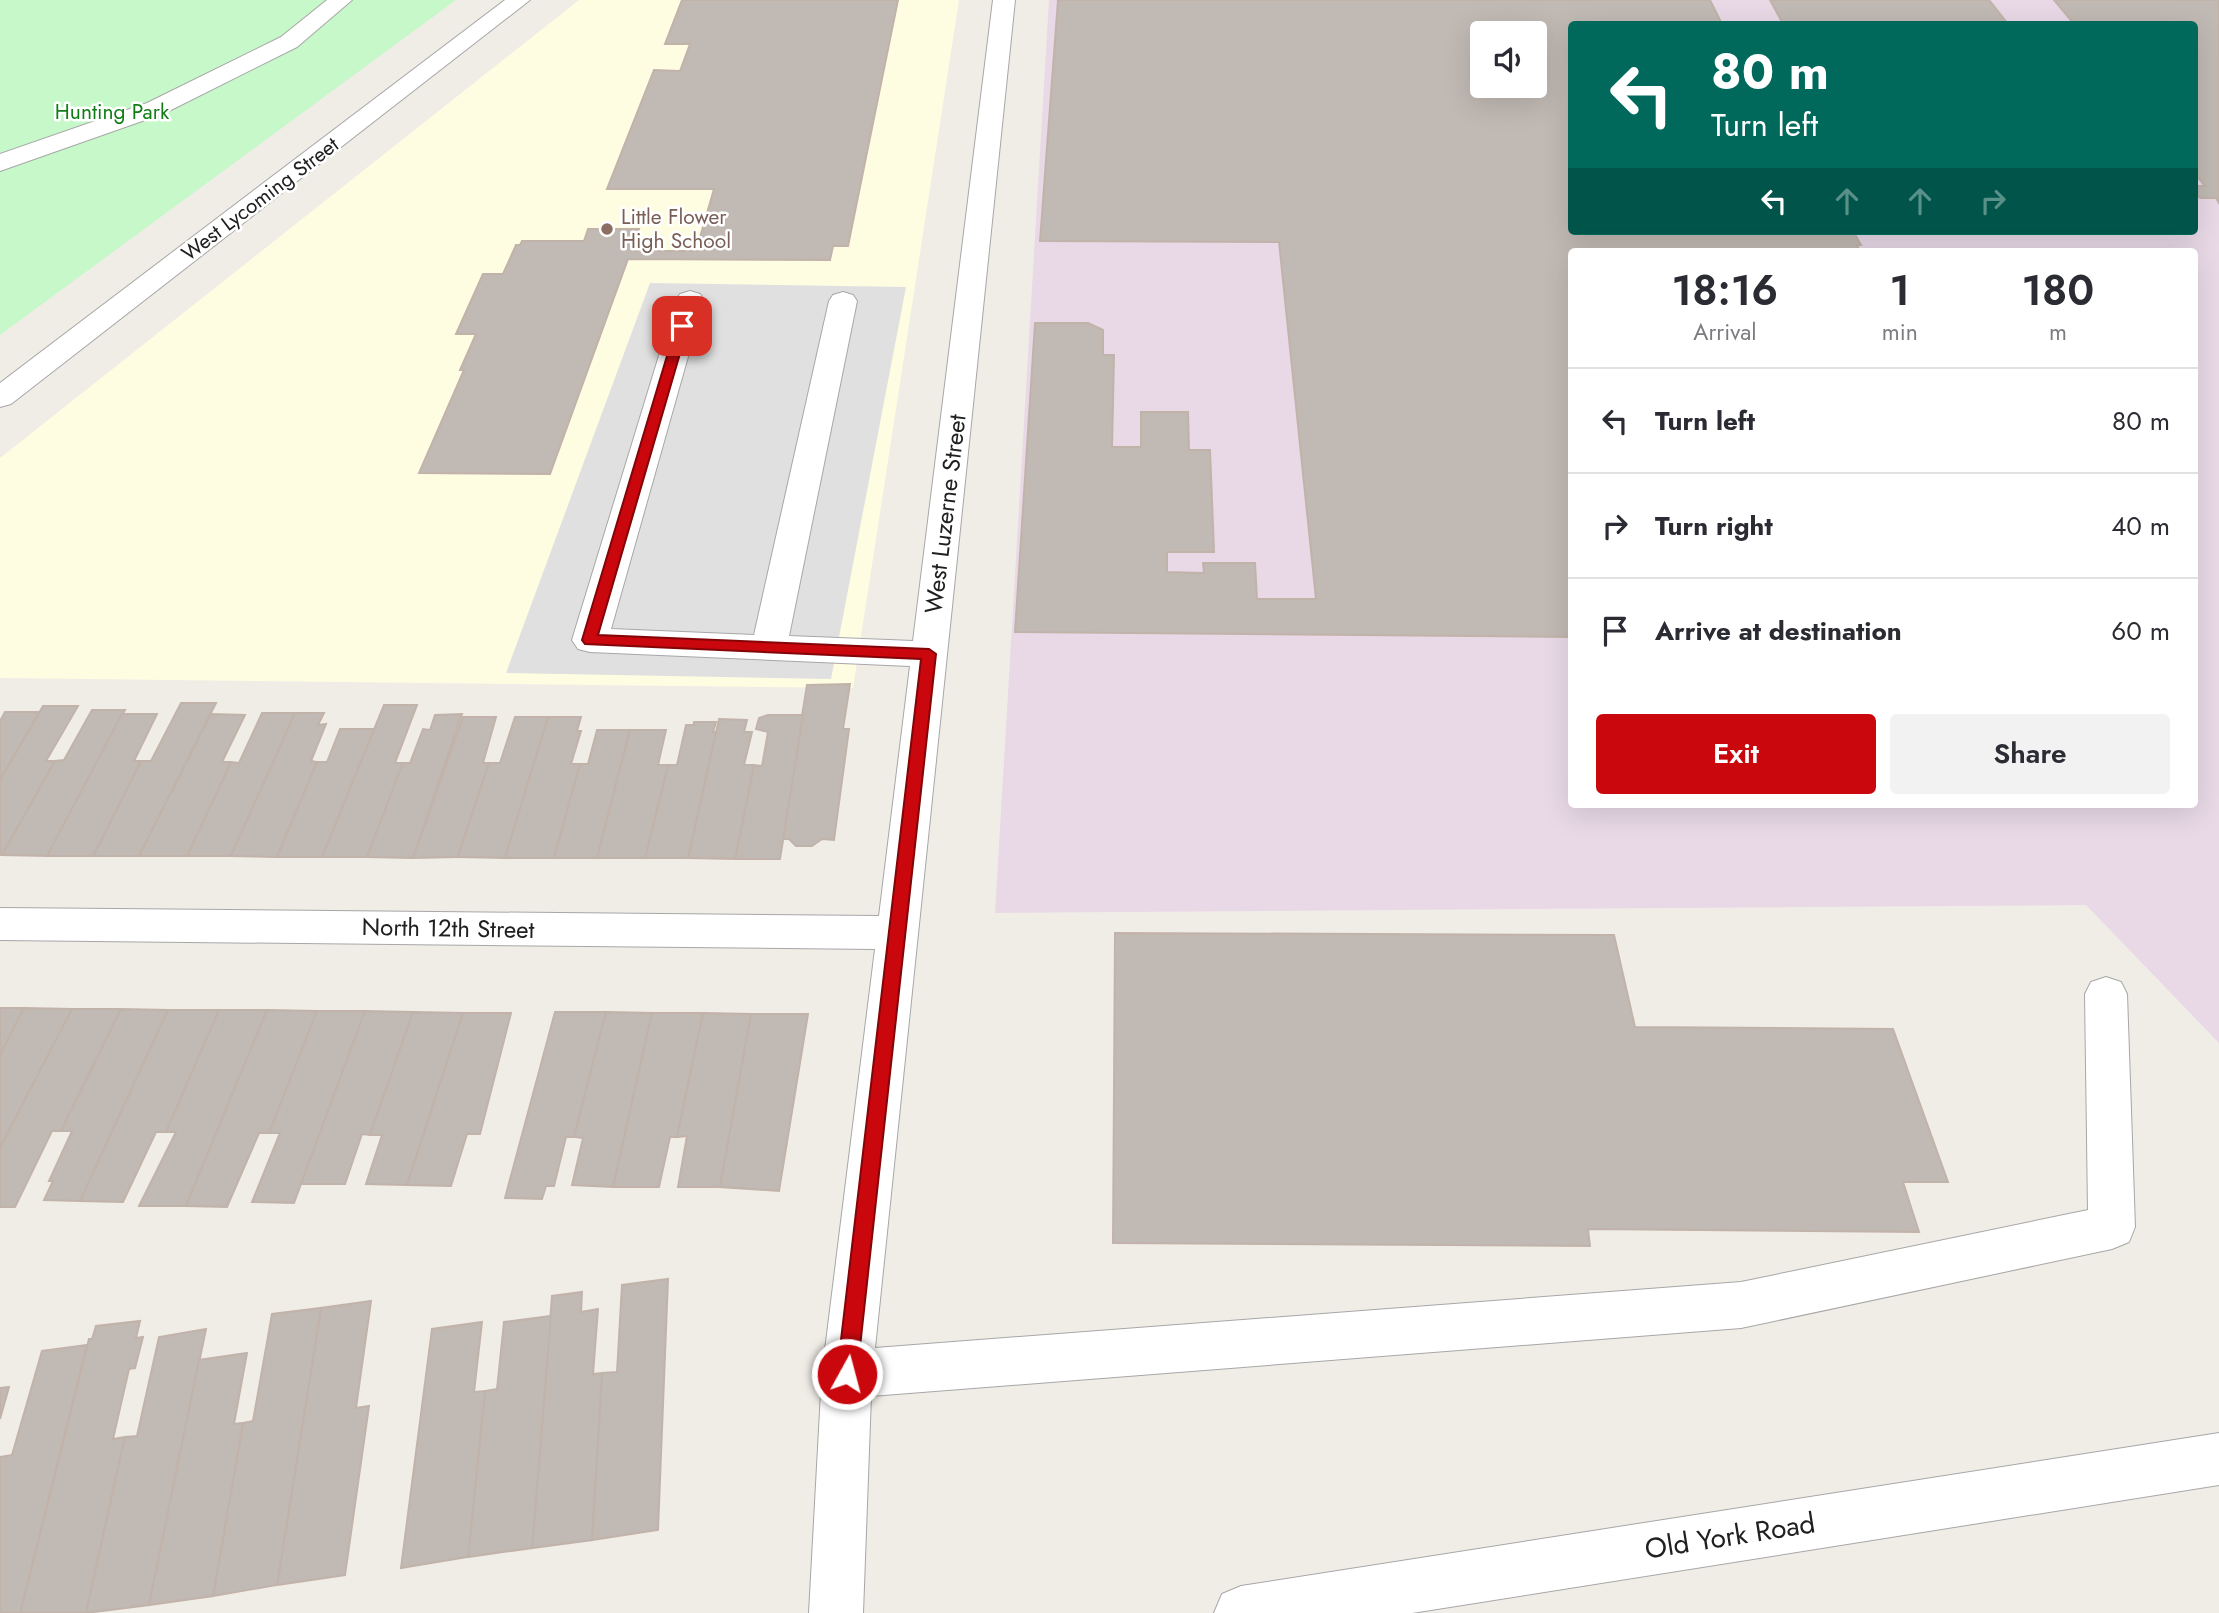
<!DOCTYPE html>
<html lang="en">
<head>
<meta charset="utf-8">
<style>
  body { margin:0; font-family:Jost,sans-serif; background:#f2f2f3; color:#2b2b33; height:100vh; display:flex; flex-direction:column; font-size:26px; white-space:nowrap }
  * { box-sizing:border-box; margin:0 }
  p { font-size:23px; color:#7c7c81 }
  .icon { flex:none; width:38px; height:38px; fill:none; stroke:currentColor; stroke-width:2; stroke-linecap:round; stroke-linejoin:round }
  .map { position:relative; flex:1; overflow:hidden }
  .side { position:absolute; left:1568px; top:248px; width:630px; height:560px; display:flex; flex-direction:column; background:#fff; border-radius:7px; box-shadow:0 7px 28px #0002 }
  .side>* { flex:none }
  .guide { position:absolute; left:1568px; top:21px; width:630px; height:214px; border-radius:7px; box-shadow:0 7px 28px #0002; background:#00695c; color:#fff; overflow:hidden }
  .fabs { position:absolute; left:1470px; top:21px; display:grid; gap:14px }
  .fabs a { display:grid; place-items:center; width:77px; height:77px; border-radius:7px; background:#fff; box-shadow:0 7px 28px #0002; font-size:35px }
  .pin { position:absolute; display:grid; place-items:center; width:60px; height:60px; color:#fff; margin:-30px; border-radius:14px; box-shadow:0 4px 10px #0006 }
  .me { position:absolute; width:77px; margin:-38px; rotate:7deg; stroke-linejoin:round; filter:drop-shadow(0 0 5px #0008) }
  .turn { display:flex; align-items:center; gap:24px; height:147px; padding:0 28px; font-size:32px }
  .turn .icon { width:91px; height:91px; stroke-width:2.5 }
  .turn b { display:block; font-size:49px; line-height:60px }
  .lanes { display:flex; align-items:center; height:66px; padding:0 28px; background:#0003; justify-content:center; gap:35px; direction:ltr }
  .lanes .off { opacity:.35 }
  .eta { display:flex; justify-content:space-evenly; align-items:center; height:119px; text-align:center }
  .eta b { font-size:42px; font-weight:600; line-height:49px }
  .cta { display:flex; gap:14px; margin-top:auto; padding:14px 28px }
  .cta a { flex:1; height:80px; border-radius:7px; background:#c9070d; color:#fff; font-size:28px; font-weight:600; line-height:80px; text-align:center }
  .cta a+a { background:#f2f2f3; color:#2b2b33 }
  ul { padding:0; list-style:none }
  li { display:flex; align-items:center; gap:21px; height:105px; padding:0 28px; border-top:2px solid #e1e1e2 }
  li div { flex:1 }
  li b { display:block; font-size:26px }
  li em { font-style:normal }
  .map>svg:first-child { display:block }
</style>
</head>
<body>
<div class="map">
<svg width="2219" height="1613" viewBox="0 0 2219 1613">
  <rect width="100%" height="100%" fill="#f0ede7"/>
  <!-- industrial -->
  <path fill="#e9d9e7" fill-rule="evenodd" d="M1049,0H2219V1043L2086,905L995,913ZM1572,24H2194V231H1572ZM1482,33H1535V86H1482ZM1572,252H2194V805H1572Z"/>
  <!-- education -->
  <path fill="#fefde2" d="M579,0H959L853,688L0,678V458Z"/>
  <!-- park -->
  <path fill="#c6f8c9" d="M0,0H456L0,335Z"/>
  <!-- parking -->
  <path fill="#e0e0e0" d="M650,283L906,287L831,679L506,673Z"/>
  <!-- building -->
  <g fill="#c1b9b3" stroke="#c2b3aa" stroke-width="2" fill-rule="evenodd">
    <path d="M682,0H898L848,246H833L830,260L628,259L550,474L419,473L464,370H460L476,334H456L483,274H503L516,245H520L522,241H584L588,229H639L632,251H696L714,189H607L654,70L680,71L690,44H665Z"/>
    <path d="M1058,0H1710L1722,24H1572V231H1853L1861,245H1857L1860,252H1572V637L1015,632L1035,323H1088L1103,330V355H1114L1112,447H1141V412H1188L1189,450H1210L1214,552H1167V572L1204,573L1203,563H1255L1257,599H1316L1279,242L1040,241ZM1482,33H1535V86H1482Z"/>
    <path d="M1770,0H1989L2008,24H1783Z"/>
    <path d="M2054,0H2219V203L2216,198H2200L2194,191V186H2205L2194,173V24H2074Z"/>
    <path d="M850,684L843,729H849L834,840L822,839L812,846H796L789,839H782L807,685Z"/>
    <path d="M181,703H216L139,856H93L141,761H151Z"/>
    <path d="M384,705H417L395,763H403L367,857H322Z"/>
    <path d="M43,706H78L46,761H55L2,855H0V780Z"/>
    <path d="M92,710H125L47,856L2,855L55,761L64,760Z"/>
    <path d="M5,712H39L0,780V721Z"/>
    <path d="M262,713H295L231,856H187L231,762L239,763Z"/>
    <path d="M295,713H324L318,725L326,724L311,761L317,762L277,857L231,856Z"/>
    <path d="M122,714H157L134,761H141L93,856H47Z"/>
    <path d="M211,714L245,715L222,762H231L187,856H139Z"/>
    <path d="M462,714L413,858L367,857L403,763H410L423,729L430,730L435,715Z"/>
    <path d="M768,715H803L780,859H735L754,765L762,766L768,732L756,729L759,718Z"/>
    <path d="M463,717H496L483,763H489L458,857L413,858Z"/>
    <path d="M515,717H548L505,858L458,857L489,763H500Z"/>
    <path d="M548,717H581L577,731H581L571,764H580L554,858H505Z"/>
    <path d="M719,719L747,720L744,732H752L744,765H754L735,859L688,858Z"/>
    <path d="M694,722H716L713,732H716L688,858H645L668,765H677L686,725H694Z"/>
    <path d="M340,729H374L322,857H277L317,762H327Z"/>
    <path d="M597,730H630L597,858H554L580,764H588Z"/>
    <path d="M630,730H666L658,765H668L645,858H597Z"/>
    <path d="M1115,933L1614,935L1635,1027L1893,1029L1948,1182H1903L1919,1232L1588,1229L1590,1246L1113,1243Z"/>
    <path d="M0,1008H24L0,1055Z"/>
    <path d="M24,1008L72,1009L0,1148V1055Z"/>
    <path d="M72,1009H121L61,1131H52L15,1207H0V1148Z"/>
    <path d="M121,1009L168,1010L80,1201L44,1200L53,1181H49L72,1131H61Z"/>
    <path d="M168,1010H219L166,1132H156L123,1202L80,1201Z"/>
    <path d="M219,1010H267L186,1206H139L176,1132H166Z"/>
    <path d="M267,1010L317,1011L269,1133H259L227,1207L186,1206Z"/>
    <path d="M317,1011H365L294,1203L252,1202L280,1133H269Z"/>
    <path d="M365,1011L413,1012L370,1135L362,1134L345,1184H301Z"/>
    <path d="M413,1012L463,1013L407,1185L366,1184L382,1135H370Z"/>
    <path d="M555,1012H606L574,1137H566L554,1186H546L542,1199L505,1198Z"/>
    <path d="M606,1012L652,1013L613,1187L572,1185L583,1138L574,1137Z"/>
    <path d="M463,1013H511L480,1134H467L451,1186L407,1185Z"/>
    <path d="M652,1013H703L677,1137H670L659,1187H613Z"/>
    <path d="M703,1013L751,1014L720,1187H678L687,1136L677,1137Z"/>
    <path d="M751,1014H808L779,1191L720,1187Z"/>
    <path d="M668,1279L658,1530L592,1540L602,1373L617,1372L622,1285Z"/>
    <path d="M582,1292L581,1312L598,1309L593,1374L602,1373L592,1540L532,1548L552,1296Z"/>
    <path d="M371,1301L356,1408L369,1406L345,1575L277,1585L321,1308Z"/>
    <path d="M321,1308L277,1585L213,1596L243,1423L253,1421L272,1314Z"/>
    <path d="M551,1316L532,1548L468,1557L485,1391L497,1389L504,1322Z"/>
    <path d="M140,1321L136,1338L143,1337L135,1368L129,1369L113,1439L125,1437L86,1613H20L89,1339H92L96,1326Z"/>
    <path d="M482,1322L474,1392L485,1391L468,1557L401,1568L432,1329Z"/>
    <path d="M206,1329L149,1605L86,1613L125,1437L137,1436L159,1337Z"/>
    <path d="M87,1345L20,1613H0V1457L12,1455L42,1351Z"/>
    <path d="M247,1353L234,1424L243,1423L213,1596L149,1605L199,1360Z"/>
    <path d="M9,1387L0,1419V1388Z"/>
  </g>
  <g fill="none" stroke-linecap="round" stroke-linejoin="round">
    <defs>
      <g id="minor">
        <path d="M327,0H352L297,47L165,113L0,171V154L147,103L281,37Z"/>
        <path d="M505,0H530L11,404L0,407V383Z"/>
        <path d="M993,0H1015L875,1348L1741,1282L2088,1210L2085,994L2091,982L2106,977L2121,982L2127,994L2135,1227L2129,1242L2112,1249L1741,1328L871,1396L863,1613H809L822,1374L875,949L0,940V908L879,916L910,666L590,652L578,649L572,640L676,300L680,294L690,291L700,294L704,300L611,629L754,635L829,301L833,295L843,292L853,295L857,301L789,636L913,641Z"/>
        <path d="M2219,1433V1485L1412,1613H1214L1222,1594L1241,1586Z"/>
      </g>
    </defs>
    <!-- minor casing -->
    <use href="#minor" stroke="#a7a7a7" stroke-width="2"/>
    <!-- minor -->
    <use href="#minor" fill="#fff" fill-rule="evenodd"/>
  </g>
  <!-- route -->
  <path fill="#c9070d" stroke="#830508" stroke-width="2" d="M682,322L688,326L598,635L929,649L936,654L857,1374L854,1381L847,1384L840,1381L837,1374L921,659L585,644L582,640L676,326Z"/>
  <!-- markers -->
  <circle fill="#8d6e63" stroke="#fff" stroke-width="2.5" cx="607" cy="229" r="7"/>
  <g text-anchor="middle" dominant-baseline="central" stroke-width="5" stroke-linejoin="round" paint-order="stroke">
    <!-- far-park labels -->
    <g font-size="21" fill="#107d15" stroke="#fff">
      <text x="112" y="112">Hunting Park</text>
    </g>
    <!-- far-street labels -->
    <g font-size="21" fill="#202020" stroke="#fff">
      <text transform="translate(260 199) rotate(-37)">West Lycoming Street</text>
    </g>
    <!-- far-education labels -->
    <g font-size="21" fill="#785e54" stroke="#fff" text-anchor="start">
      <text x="621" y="217">Little Flower<tspan x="621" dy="24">High School</tspan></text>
    </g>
    <!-- street labels -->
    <g font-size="24" fill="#202020" stroke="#fff">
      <text transform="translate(945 514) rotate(-83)">West Luzerne Street</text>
      <text transform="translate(448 928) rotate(1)">North 12th Street</text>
    </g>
    <!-- near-street labels -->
    <g font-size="28" fill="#202020" stroke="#fff">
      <text transform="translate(1730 1536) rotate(-9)">Old York Road</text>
    </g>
  </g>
</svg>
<div class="fabs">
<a><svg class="icon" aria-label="sound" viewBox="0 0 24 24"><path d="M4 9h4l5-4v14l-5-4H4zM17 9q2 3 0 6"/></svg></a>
</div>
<div class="pin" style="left:682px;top:326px;background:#d93025"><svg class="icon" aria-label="arrive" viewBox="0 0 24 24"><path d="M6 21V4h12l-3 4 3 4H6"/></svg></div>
<svg class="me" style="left:847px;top:1374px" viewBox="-20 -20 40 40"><circle r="17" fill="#c9070d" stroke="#fff" stroke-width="3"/><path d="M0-11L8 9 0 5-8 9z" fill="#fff"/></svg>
<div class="guide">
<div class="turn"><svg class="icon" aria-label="left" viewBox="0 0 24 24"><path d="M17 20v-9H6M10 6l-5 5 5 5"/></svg><div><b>80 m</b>Turn left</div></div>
<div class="lanes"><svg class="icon" aria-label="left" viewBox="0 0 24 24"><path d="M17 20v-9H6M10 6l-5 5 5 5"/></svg><svg class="icon off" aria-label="ahead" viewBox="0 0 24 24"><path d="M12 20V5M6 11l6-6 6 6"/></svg><svg class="icon off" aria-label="ahead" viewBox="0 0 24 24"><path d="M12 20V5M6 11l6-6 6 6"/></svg><svg class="icon off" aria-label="right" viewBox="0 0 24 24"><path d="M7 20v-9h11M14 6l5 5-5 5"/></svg></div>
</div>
<section class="side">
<div class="eta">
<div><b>18:16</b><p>Arrival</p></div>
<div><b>1</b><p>min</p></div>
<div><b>180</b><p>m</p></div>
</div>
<ul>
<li><svg class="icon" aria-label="left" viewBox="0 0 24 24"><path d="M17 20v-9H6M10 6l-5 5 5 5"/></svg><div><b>Turn left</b></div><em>80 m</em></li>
<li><svg class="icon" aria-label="right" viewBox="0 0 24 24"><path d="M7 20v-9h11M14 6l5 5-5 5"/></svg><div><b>Turn right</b></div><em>40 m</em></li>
<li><svg class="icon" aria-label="arrive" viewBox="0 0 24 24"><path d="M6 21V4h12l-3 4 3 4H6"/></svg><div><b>Arrive at destination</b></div><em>60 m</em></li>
</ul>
<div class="cta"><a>Exit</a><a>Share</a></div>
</section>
</div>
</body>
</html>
